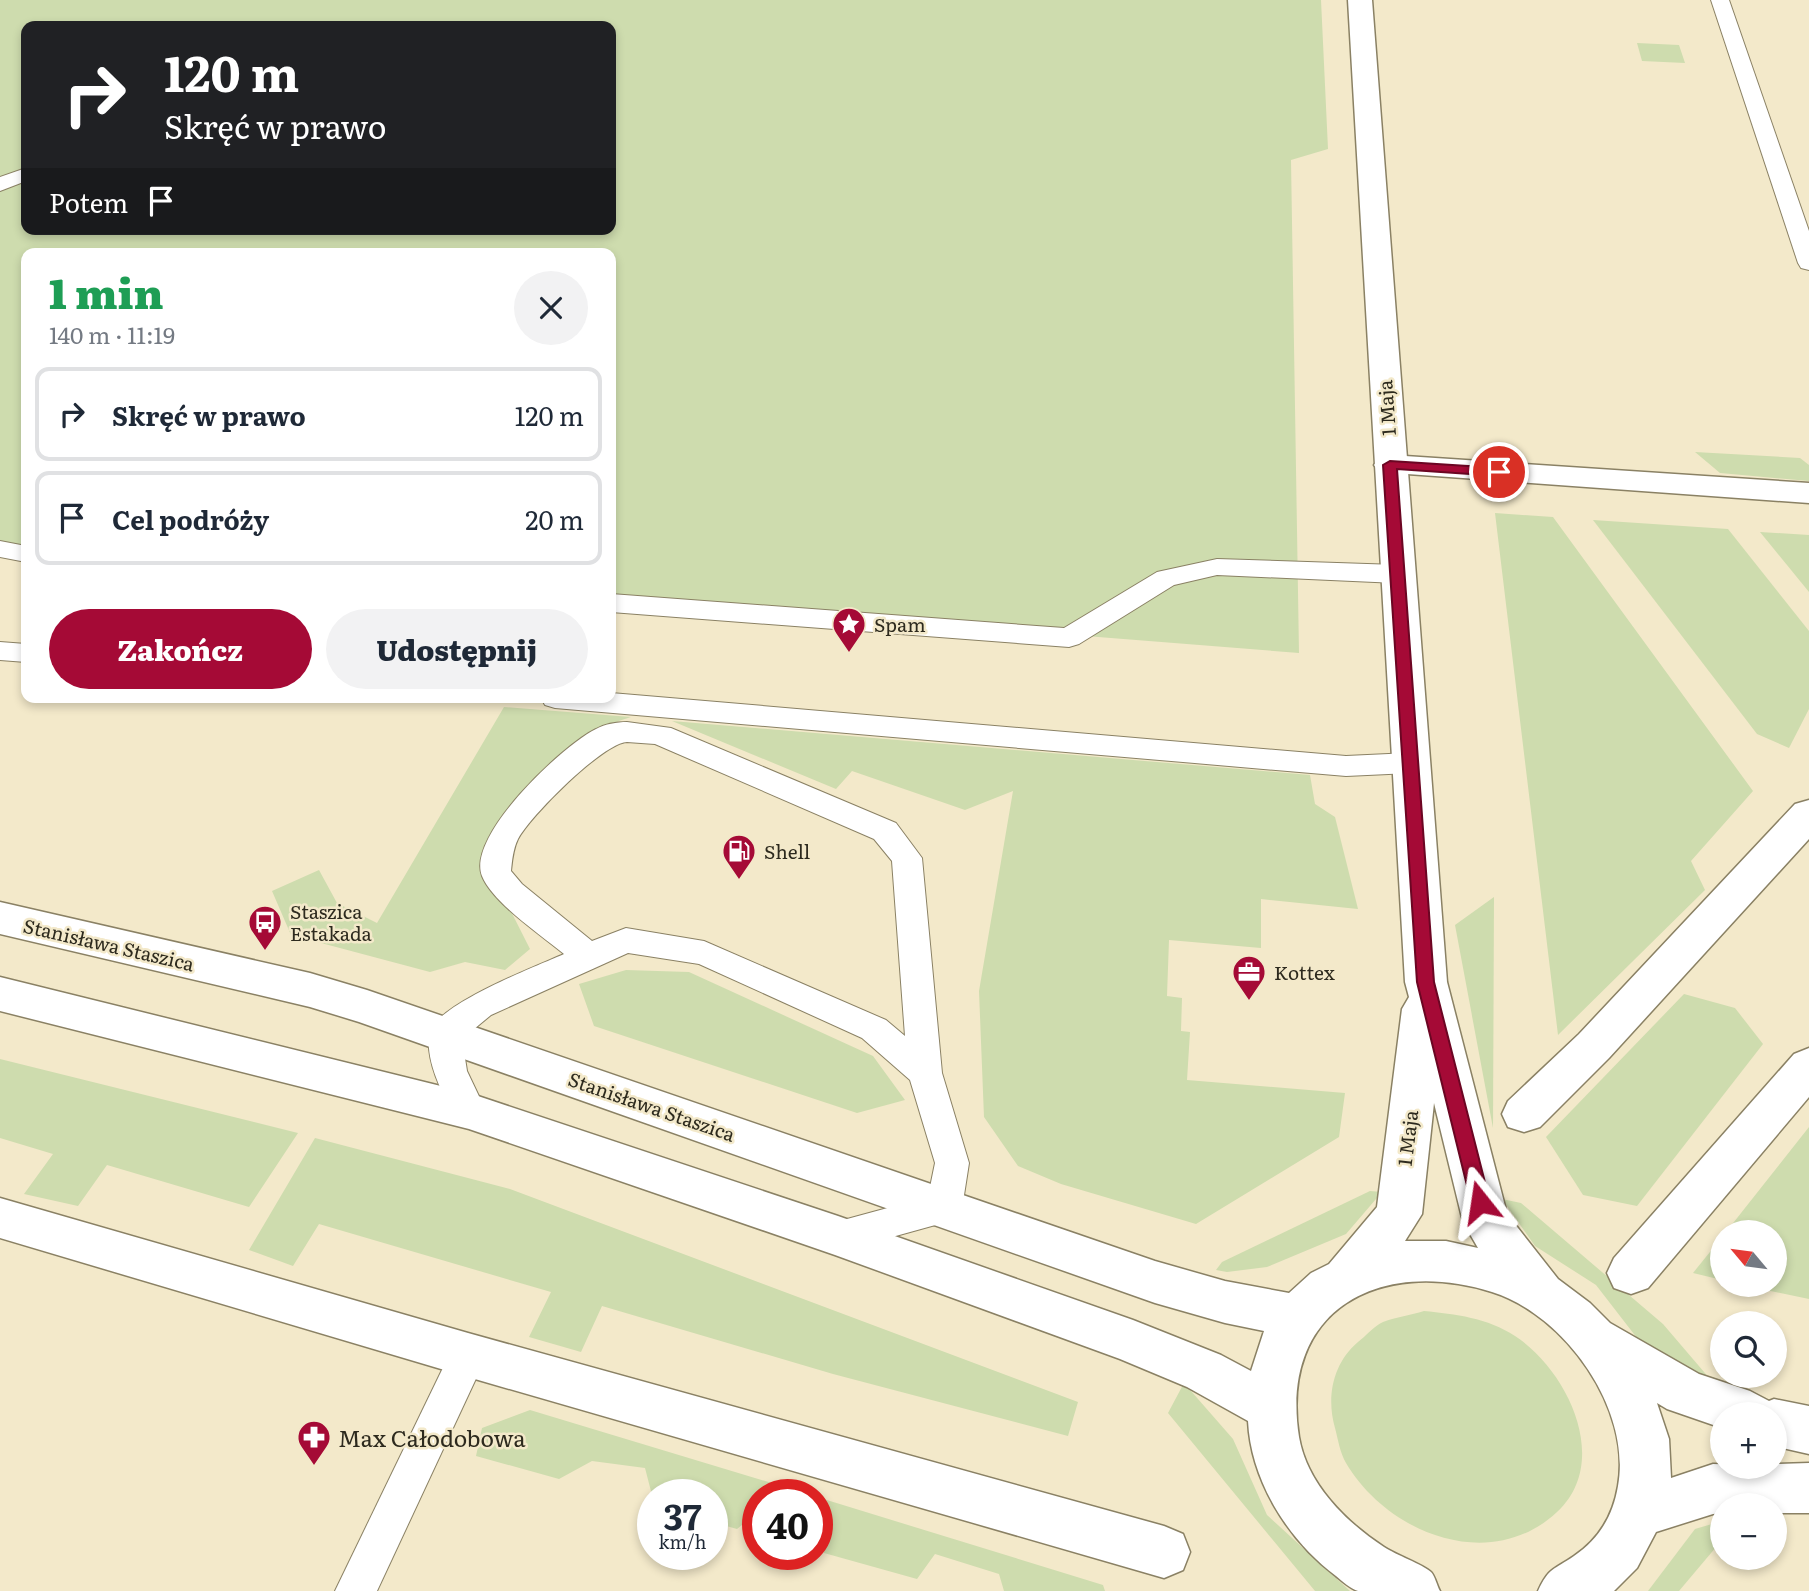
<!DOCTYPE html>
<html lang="pl">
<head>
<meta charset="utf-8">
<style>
  body { margin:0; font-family:Literata,serif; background:#f2f2f3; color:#1f2937; height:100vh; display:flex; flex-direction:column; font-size:26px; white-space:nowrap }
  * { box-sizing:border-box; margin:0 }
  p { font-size:23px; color:#747a83 }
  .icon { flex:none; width:38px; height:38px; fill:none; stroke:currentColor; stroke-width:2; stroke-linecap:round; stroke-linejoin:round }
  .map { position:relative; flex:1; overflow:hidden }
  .sheet { position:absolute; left:21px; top:248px; width:595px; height:455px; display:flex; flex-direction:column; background:#fff; border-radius:14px; box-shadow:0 4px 10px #0003 }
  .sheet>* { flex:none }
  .hud { position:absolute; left:21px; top:21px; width:595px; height:214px; border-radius:14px; box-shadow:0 4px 10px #0003; background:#202124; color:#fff; overflow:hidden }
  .needle { width:46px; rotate:299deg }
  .controls { position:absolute; left:1710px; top:1220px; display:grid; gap:14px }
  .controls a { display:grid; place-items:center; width:77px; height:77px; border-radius:50%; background:#fff; box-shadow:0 4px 10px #0003; font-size:35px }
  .speed { position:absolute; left:637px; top:1479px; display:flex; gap:14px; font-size:35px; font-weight:700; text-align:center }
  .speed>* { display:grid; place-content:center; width:91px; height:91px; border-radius:50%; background:#fff; box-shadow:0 4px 10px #0003; line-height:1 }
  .speed small { font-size:18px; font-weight:400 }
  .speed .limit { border:10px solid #d22; background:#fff; color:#111 }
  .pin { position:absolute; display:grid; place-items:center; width:60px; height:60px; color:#fff; margin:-30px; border:4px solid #fff; border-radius:50%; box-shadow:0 2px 7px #0007 }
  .me { position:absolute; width:77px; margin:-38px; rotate:345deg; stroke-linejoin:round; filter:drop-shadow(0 0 5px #0008) }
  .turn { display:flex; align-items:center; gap:24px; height:147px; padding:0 28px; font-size:32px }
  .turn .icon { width:91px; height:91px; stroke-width:2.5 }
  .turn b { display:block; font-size:49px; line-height:60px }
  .then { display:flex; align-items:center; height:66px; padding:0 28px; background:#0003; gap:14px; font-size:26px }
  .round { display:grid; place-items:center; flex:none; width:74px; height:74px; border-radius:37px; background:#f2f2f3 }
  .overview { display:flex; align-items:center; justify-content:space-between; height:119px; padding:0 28px }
  h1 { font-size:42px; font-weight:800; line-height:52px; color:#1e9e55 }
  .button { display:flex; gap:14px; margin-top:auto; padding:14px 28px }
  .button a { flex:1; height:80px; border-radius:42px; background:#a50a36; color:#fff; font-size:28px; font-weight:800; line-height:80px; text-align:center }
  .button a+a { background:#f2f2f3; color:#1f2937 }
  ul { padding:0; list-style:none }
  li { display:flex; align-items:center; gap:21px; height:94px; margin:0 14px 10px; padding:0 14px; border:4px solid #e0e1e3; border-radius:14px }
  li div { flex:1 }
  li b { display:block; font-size:26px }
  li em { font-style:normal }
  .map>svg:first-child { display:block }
</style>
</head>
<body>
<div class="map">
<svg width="1809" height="1591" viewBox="0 0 1809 1591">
  <rect width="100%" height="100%" fill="#f3e9ca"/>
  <!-- green -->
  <g fill="#cedcae" fill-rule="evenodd">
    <path d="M0,0H1321L1328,149L1291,160L1299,653L611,598V254H26V552L0,550ZM26,26H611V229H26Z"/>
    <path d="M1637,43L1679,45L1685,63L1642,61Z"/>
    <path d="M1695,452L1800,458L1809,465V481L1720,473Z"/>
    <path d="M1495,513L1553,517L1753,791L1691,861L1705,890L1558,1035Z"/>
    <path d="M1593,520L1728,529L1809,631V709L1789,748L1757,734Z"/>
    <path d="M1760,532L1809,535V592Z"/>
    <path d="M504,707L631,717C566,736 513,797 482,854L530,949L505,970L465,962L430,972L291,935L272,891L319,870L337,903L377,923Z"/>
    <path d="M672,721L1310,775L1315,804L1335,817L1358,909L1261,899V948L1169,940L1167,996L1182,998L1181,1031L1190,1032L1187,1080L1345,1093L1339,1137L1196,1224L1061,1184L1018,1166L984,1117L979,991L1013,791L965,810L852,771L836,789Z"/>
    <path d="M1494,897L1493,1128L1455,925Z"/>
    <path d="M626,970L689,972L873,1056L905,1100L857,1113L594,1026L579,984Z"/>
    <path d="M1684,994L1735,1008L1763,1044L1637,1206L1583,1195L1546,1137Z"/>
    <path d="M0,1059L298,1133L249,1207L107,1165L78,1206L24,1194L53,1154L0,1138Z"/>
    <path d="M1809,1127V1299L1742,1285L1774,1284V1232H1726Z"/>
    <path d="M315,1138L510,1189L1078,1402L1068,1436L833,1374L602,1306L581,1352L529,1337L551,1292L319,1224L293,1266L249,1250Z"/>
    <path d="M1370,1191L1382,1192L1346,1234L1267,1267L1227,1272L1216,1270L1222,1262Z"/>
    <path d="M1502,1199L1521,1203L1663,1324L1716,1386L1637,1338L1596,1285L1535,1246Z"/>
    <path d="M1722,1237V1280L1693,1273Z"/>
    <path d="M1424,1311C1455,1314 1488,1318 1515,1336C1567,1370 1612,1461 1557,1512C1491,1574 1388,1534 1346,1463C1340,1453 1338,1439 1335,1428C1326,1397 1333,1363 1358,1342C1366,1336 1374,1326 1383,1322C1396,1317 1411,1315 1424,1311Z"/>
    <path d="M1184,1383L1233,1439L1267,1515L1350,1591H1315L1168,1413Z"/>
    <path d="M530,1410L808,1494H758V1512L737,1529L712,1522V1494H653V1499L645,1468L592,1461L559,1479L476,1456L482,1428Z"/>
    <path d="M817,1497L1103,1585L1105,1591H1004L999,1574L935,1554L917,1579L824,1553L817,1526Z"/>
    <path d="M1722,1521V1540L1679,1591H1648L1695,1529Z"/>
  </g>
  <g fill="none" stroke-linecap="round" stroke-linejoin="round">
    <defs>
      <g id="lane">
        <path d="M1711,0H1729L1809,231V270L1801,268L1798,263Z"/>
        <path d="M26,168V181L0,191V177Z"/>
        <path d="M0,541L26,546V562L0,557Z"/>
        <path d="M1217,559L1397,565L1406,568L1410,574L1406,580L1397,583L1217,575L1174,585L1079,644L1069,647L611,612V594L1064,628L1157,572Z"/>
        <path d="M0,642L26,644V662L0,660Z"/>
        <path d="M611,693L1346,756L1410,753L1420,756L1425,763L1420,770L1410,773L1346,776L555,708L545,705L541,698H611Z"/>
        <path d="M627,722L671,728L896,823L922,858L942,1073L969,1163L962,1208L957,1219L838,1252L825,1247L820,1236L825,1225L928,1197L935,1163L910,1080L862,1038L699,964L628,953L491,1015L462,1039L467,1071L486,1111L481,1121L469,1125L457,1121C444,1096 426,1065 429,1035C432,1006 537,966 564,954C541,935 493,903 482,876C466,836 563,745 596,729C605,724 617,722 627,722ZM627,742L655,744L874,839L892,861L905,1036L886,1020L704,941L626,928L592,941L522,884L511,871C512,861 513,849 518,839C530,816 603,743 627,742Z"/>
        <path d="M468,1338L481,1343L487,1355L377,1591H335L455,1343Z"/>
      </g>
      <g id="street">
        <path d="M1390,455L1809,483V503L1379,472L1374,465L1379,458Z"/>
        <path d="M1809,800V839L1609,1058L1540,1127L1524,1132L1508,1127L1502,1114L1508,1101L1579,1034L1795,804Z"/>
        <path d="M1809,1048V1097L1648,1288L1631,1294L1614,1288L1607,1273L1614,1258L1794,1054Z"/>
        <path d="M0,1198L468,1333L1164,1526L1183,1534L1190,1552L1183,1570L1164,1578L468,1377L0,1238Z"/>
      </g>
      <path id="secondary" d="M1348,0H1372L1447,982L1507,1214L1558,1279L1590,1303L1610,1323L1699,1374L1750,1391L1769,1401L1774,1399L1809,1406V1454L1774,1446V1414H1722V1428L1667,1409L1657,1403L1669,1439L1671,1478L1713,1464L1774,1466V1464L1809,1463V1513H1774V1505H1722V1513L1713,1514L1656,1532L1637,1568L1614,1591H1538C1549,1567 1554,1570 1574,1556C1599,1539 1613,1516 1618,1486C1632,1409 1565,1315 1492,1292C1380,1257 1279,1309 1299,1437C1307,1484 1346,1522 1384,1547C1396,1555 1422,1564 1431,1572C1435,1576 1437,1586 1440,1591C1421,1591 1373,1591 1358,1591C1351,1589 1342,1581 1336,1576C1288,1540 1251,1481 1248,1421L1187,1387L1120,1359L835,1255L469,1129L0,1011V977L469,1093L838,1216L1133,1320L1221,1355L1251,1371L1264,1331L1225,1323L1155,1303L359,1022L310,1007L0,934V902L310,973L367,990L1155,1261L1225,1281L1289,1293L1311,1273L1329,1264L1377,1207L1402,1009L1409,997L1405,982ZM1434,1103L1463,1222L1478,1248L1446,1241H1405L1422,1214Z"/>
    </defs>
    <!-- lane casing -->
    <use href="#lane" stroke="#8a8164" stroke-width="2"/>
    <!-- street casing -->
    <use href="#street" stroke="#8a8164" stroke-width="3"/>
    <!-- secondary casing -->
    <use href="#secondary" stroke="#8a8164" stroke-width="3"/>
    <!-- lane -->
    <use href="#lane" fill="#fff" fill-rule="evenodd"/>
    <!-- street -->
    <use href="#street" fill="#fff" fill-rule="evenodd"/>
    <!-- secondary -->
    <use href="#secondary" fill="#fff" fill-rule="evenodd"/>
  </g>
  <!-- route -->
  <path fill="#a50a36" stroke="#6b0623" stroke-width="2" d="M1390,461L1499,468L1506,472L1499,476L1397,469L1434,982L1490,1202L1487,1207L1480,1210L1473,1207L1471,1202L1417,982L1383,465Z"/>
  <!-- icons -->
  <defs>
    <symbol id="sight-pin" viewBox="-11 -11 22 30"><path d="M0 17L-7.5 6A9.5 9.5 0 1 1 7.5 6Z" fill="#a50a36" stroke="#f3e9ca"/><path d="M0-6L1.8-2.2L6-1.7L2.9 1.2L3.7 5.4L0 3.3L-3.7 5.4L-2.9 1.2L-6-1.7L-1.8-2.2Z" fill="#fff"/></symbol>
    <symbol id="fuel-pin" viewBox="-11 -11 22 30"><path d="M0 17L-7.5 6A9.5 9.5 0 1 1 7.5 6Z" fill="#a50a36" stroke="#f3e9ca"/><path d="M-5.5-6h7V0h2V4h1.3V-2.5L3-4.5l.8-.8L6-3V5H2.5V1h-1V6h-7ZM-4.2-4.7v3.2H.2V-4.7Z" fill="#fff"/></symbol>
    <symbol id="bus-pin" viewBox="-11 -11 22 30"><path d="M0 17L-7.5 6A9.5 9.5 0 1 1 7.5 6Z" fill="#a50a36" stroke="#f3e9ca"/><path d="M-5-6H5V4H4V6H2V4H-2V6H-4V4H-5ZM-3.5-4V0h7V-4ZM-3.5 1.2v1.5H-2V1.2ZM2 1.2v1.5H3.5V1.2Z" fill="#fff"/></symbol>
    <symbol id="office-pin" viewBox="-11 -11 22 30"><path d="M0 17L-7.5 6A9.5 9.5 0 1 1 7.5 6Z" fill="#a50a36" stroke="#f3e9ca"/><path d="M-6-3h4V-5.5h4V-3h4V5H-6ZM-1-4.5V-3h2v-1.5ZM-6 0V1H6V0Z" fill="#fff"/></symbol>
    <symbol id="pharmacy-pin" viewBox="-11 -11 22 30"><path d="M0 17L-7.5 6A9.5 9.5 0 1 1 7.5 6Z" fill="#a50a36" stroke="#f3e9ca"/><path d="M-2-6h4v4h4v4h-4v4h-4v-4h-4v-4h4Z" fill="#fff"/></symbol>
  </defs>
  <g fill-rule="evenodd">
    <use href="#sight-pin" x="830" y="605" width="38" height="52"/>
    <use href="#fuel-pin" x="720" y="832" width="38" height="52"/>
    <use href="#bus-pin" x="246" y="903" width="38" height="52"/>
    <use href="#office-pin" x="1230" y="953" width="38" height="52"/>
    <use href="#pharmacy-pin" x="295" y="1418" width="38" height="52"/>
  </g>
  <g text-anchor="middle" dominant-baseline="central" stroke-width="5" stroke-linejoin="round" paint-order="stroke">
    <!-- street labels -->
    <g font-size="19" fill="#2d2a1e" stroke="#f3e9ca">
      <text transform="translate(1386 408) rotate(-94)">1 Maja</text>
      <text transform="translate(109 944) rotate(13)">Stanisława Staszica</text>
      <text transform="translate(652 1106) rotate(19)">Stanisława Staszica</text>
      <text transform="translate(1407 1138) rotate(-83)">1 Maja</text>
    </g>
    <!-- poi labels -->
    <g font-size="19" fill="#2d2a1e" stroke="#f3e9ca" text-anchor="start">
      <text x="874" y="624">Spam</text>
      <text x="764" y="851">Shell</text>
      <text x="290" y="911">Staszica<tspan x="290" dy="22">Estakada</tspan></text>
      <text x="1274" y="972">Kottex</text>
    </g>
    <!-- near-poi labels -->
    <g font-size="23" fill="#2d2a1e" stroke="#f3e9ca" text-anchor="start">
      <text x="338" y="1437">Max Całodobowa</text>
    </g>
  </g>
</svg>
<div class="controls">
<a><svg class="needle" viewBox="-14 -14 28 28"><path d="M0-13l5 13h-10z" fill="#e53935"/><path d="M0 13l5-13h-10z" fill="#747a83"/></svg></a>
<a><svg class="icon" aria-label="search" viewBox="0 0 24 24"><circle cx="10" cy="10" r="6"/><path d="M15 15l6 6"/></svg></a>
<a>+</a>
<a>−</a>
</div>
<div class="speed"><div>37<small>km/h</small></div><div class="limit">40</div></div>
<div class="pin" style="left:1499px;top:472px;background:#d93025"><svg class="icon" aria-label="arrive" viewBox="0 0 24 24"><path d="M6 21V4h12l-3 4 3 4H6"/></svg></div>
<svg class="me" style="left:1480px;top:1202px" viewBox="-20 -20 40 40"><path d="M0-17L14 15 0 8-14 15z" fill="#a50a36" stroke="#fff" stroke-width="4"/></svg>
<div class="hud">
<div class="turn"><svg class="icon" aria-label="right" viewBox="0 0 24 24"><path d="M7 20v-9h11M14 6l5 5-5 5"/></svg><div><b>120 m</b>Skręć w prawo</div></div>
<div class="then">Potem<svg class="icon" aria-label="arrive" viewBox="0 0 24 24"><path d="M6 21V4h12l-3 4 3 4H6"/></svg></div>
</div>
<section class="sheet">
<div class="overview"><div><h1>1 min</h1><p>140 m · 11:19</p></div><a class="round"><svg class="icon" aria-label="close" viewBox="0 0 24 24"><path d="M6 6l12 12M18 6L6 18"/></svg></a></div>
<ul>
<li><svg class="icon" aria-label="right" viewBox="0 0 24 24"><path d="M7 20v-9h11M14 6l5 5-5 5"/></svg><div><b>Skręć w prawo</b></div><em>120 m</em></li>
<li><svg class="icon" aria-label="arrive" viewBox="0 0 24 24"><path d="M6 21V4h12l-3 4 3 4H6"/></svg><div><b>Cel podróży</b></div><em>20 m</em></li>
</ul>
<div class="button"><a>Zakończ</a><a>Udostępnij</a></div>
</section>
</div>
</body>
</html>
